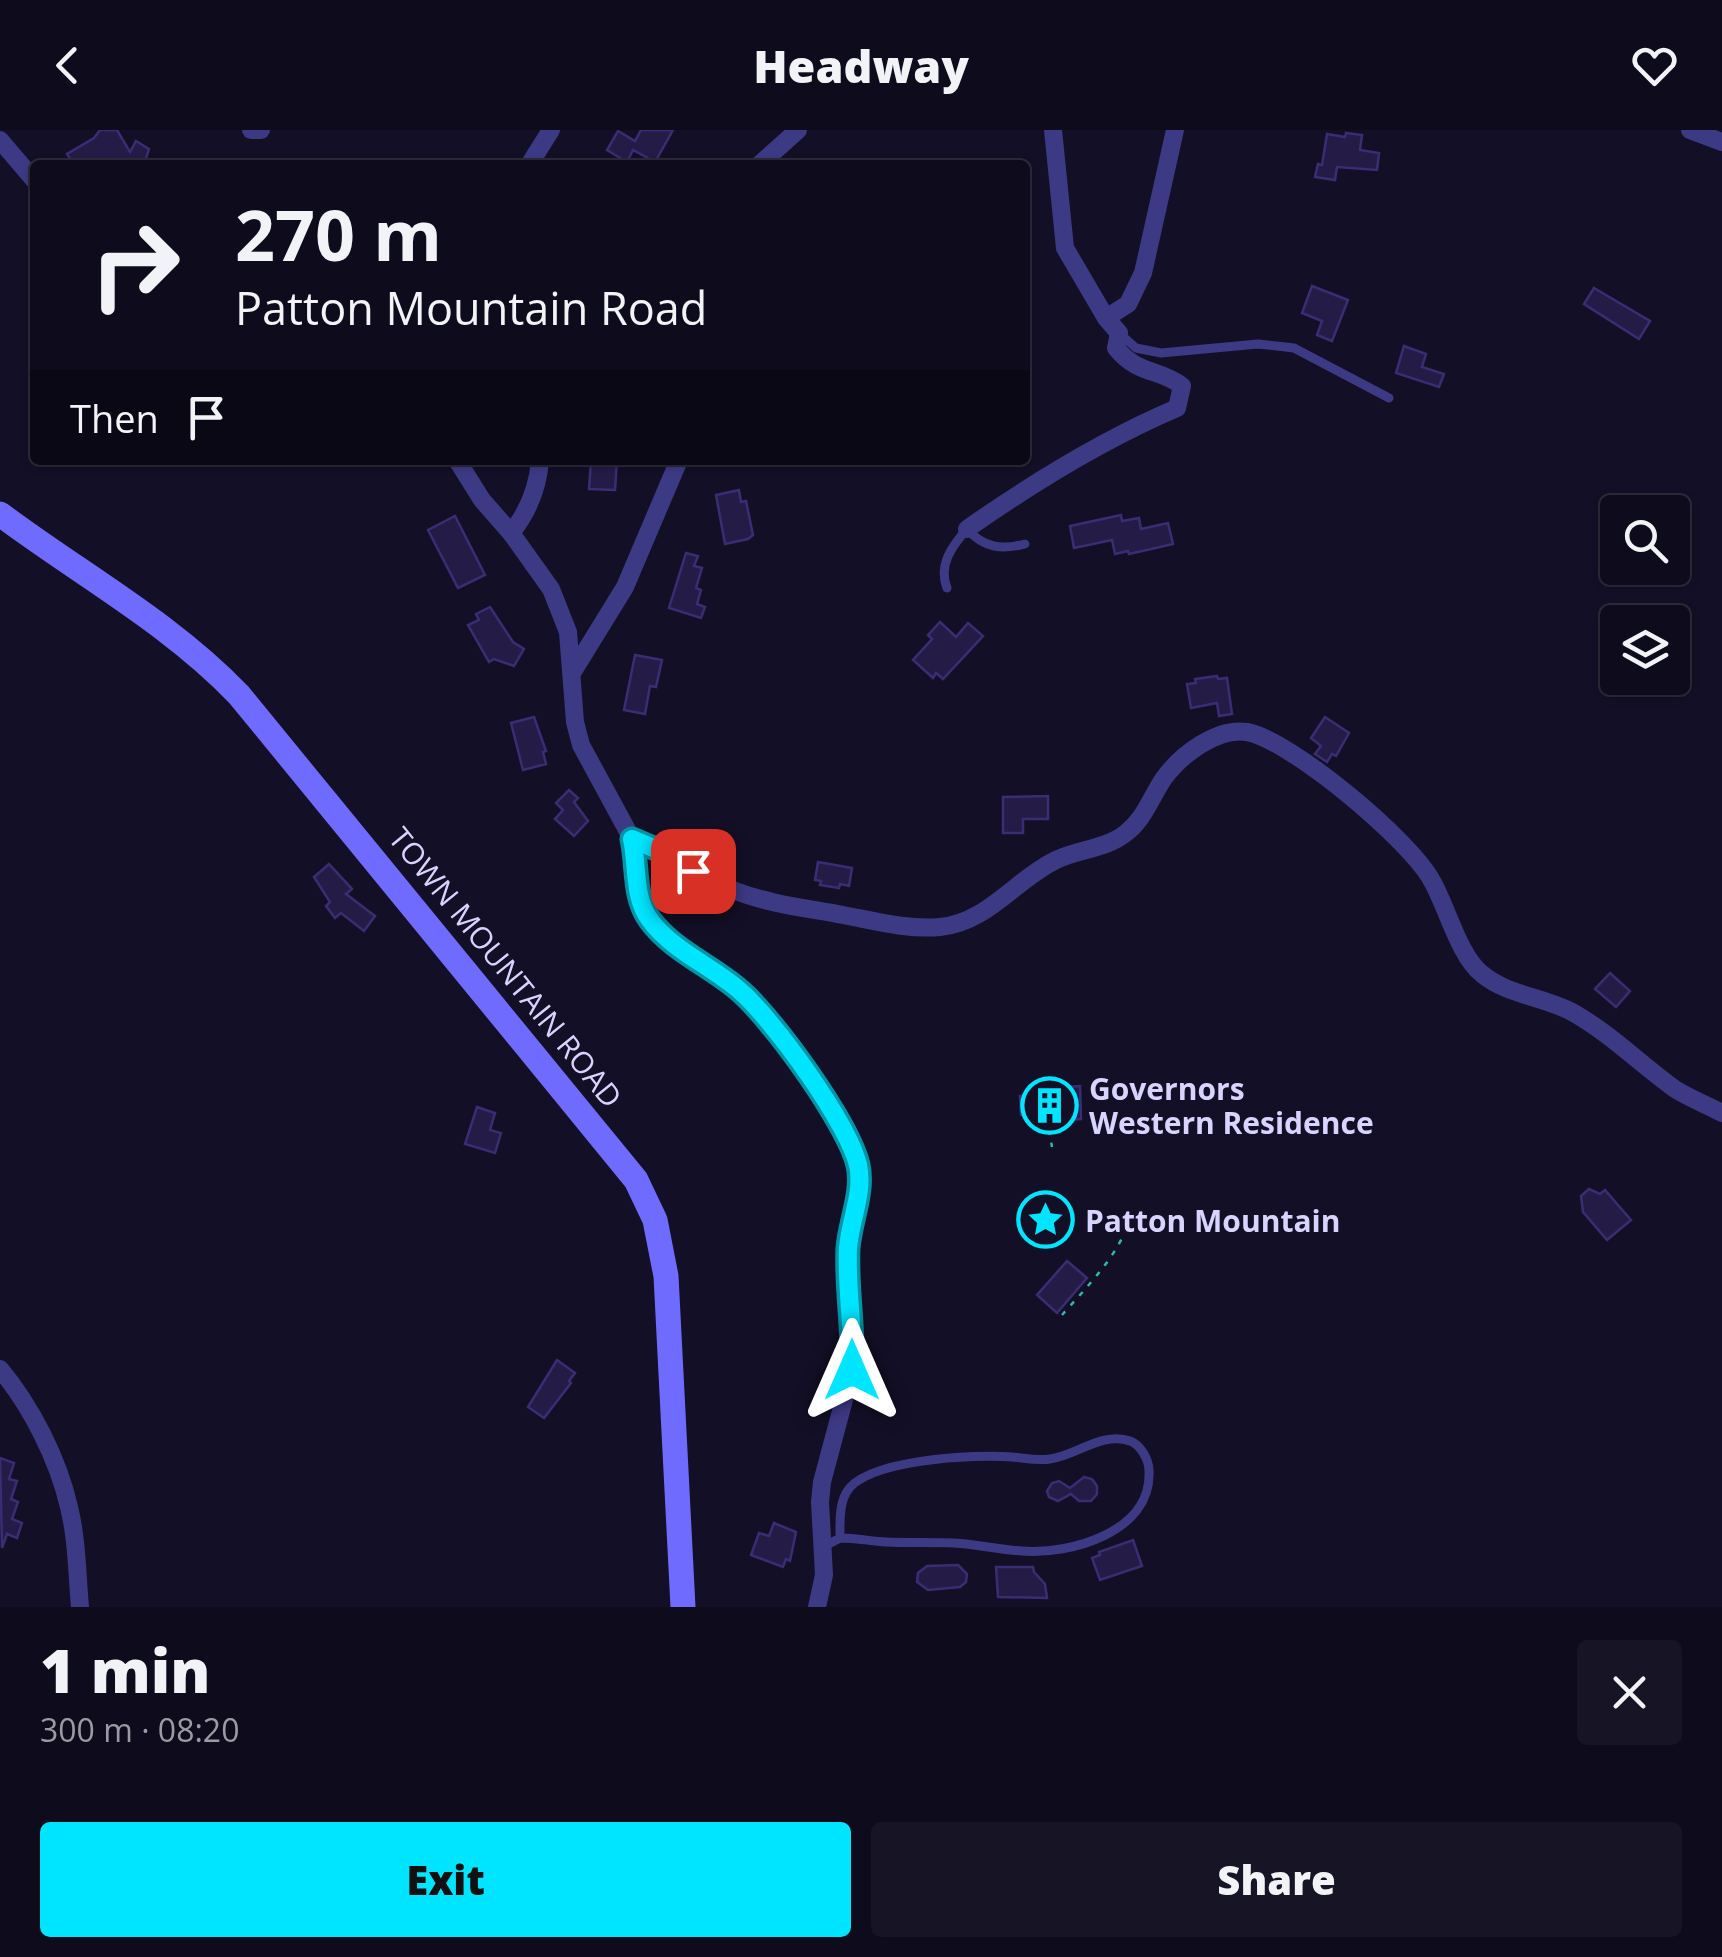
<!DOCTYPE html>
<html lang="en">
<head>
<meta charset="utf-8">
<style>
  body { margin:0; font-family:"Open Sans",sans-serif; background:#171425; color:#f1f3f6; height:100vh; display:flex; flex-direction:column; font-size:38px; white-space:nowrap }
  * { box-sizing:border-box; margin:0 }
  p { font-size:32px; color:#9b9ba3 }
  .icon { flex:none; width:55px; height:55px; fill:none; stroke:currentColor; stroke-width:2; stroke-linecap:round; stroke-linejoin:round }
  .map { position:relative; height:1477px; overflow:hidden }
  .side { display:flex; flex-direction:column; background:#0e0b1c; flex:1 }
  .side>* { flex:none }
  .hud { position:absolute; left:30px; top:30px; width:1000px; height:305px; border-radius:10px; box-shadow:0 2px 8px #0004,0 0 0 2px #2e2b3b; background:#0e0b1c; color:#f1f3f6; overflow:hidden }
  .buttons { position:absolute; left:1600px; top:365px; display:grid; gap:20px }
  .buttons a { display:grid; place-items:center; width:90px; height:90px; border-radius:10px; background:#0e0b1c; box-shadow:0 2px 8px #0004,0 0 0 2px #2e2b3b; font-size:50px }
  .pin { position:absolute; display:grid; place-items:center; width:85px; height:85px; color:#fff; margin:-42px; border-radius:20px; box-shadow:0 5px 15px #0006 }
  .me { position:absolute; width:110px; margin:-55px; rotate:0deg; stroke-linejoin:round; filter:drop-shadow(0 0 8px #0008) }
  .turn { display:flex; align-items:center; gap:35px; height:210px; padding:0 40px; font-size:45px }
  .turn .icon { width:130px; height:130px; stroke-width:2.5 }
  .turn b { display:block; font-size:70px; line-height:85px }
  .then { display:flex; align-items:center; height:95px; padding:0 40px; background:#0003; gap:20px; font-size:38px }
  .round { display:grid; place-items:center; flex:none; width:105px; height:105px; border-radius:10px; background:#171425 }
  .headline { display:flex; align-items:center; justify-content:space-between; height:170px; padding:0 40px }
  h1 { font-size:60px; font-weight:800; line-height:75px }
  .cta { display:flex; gap:20px; margin-top:auto; padding:20px 40px }
  .cta a { flex:1; height:115px; border-radius:10px; background:#00e5ff; color:#111; font-size:40px; font-weight:800; line-height:115px; text-align:center }
  .cta a+a { background:#171425; color:#f1f3f6 }
  header { display:flex; justify-content:space-between; align-items:center; height:130px; padding:0 40px; background:#0e0b1c; font-size:45px; font-weight:800 }
  .map>svg:first-child { display:block }
</style>
</head>
<body>
<header><svg class="icon" aria-label="back" viewBox="0 0 24 24"><path d="M15 5l-7 7 7 7"/></svg>Headway<svg class="icon" aria-label="heart" viewBox="0 0 24 24"><path d="M12 20l-8-8c-3-5 5-10 8-4 3-6 11-1 8 4z"/></svg></header>
<div class="map">
<svg width="1722" height="1477" viewBox="0 0 1722 1477">
  <rect width="100%" height="100%" fill="#130f26"/>
  <!-- building -->
  <g fill="#241b47" stroke="#3b2d73" stroke-width="2.5">
    <path d="M100,0H117L130,22L136,11L149,19L144,35H74L67,24L94,8Z"/>
    <path d="M641,0H673L655,32L633,20L627,32L607,20L618,1L635,11Z"/>
    <path d="M1346,3L1362,5L1360,20L1379,23L1377,40L1337,37L1335,50L1315,47L1318,34L1322,35L1327,4L1345,7Z"/>
    <path d="M1312,156L1348,170L1332,211L1317,205L1322,191L1302,183Z"/>
    <path d="M1594,158L1650,191L1639,209L1584,174Z"/>
    <path d="M1404,216L1426,224L1422,237L1444,244L1439,257L1396,243Z"/>
    <path d="M591,330H617L615,360L589,359Z"/>
    <path d="M739,360L741,372L746,371L753,405L748,409L725,414L716,365Z"/>
    <path d="M1121,385L1122,391L1139,388L1141,399L1168,393L1173,414L1129,424L1128,421L1115,424L1112,410L1074,418L1070,396Z"/>
    <path d="M455,386L485,445L458,458L428,400Z"/>
    <path d="M686,423L698,426L694,436L702,438L696,458L701,460L697,474L705,477L701,488L669,478Z"/>
    <path d="M490,477L513,512L524,519L514,536L494,529L489,532L468,495L479,490L476,484Z"/>
    <path d="M940,492L956,507L968,493L983,506L943,549L936,543L933,548L913,530L932,509L928,505Z"/>
    <path d="M635,525L662,530L656,557L650,556L645,584L624,580Z"/>
    <path d="M1217,546L1218,549L1227,548L1232,584L1219,586L1217,573L1191,578L1187,554L1196,553L1195,549Z"/>
    <path d="M534,587L546,621L543,622L546,634L523,640L511,593Z"/>
    <path d="M1325,587L1349,603L1336,626L1332,624L1327,632L1315,624L1321,616L1311,608Z"/>
    <path d="M569,660L578,668L574,672L588,691L574,706L555,689L563,680L556,673Z"/>
    <path d="M1048,666V689H1023V703H1003V667Z"/>
    <path d="M818,732L852,738L849,756L840,754L839,758L820,755L821,751L815,750Z"/>
    <path d="M329,734L352,759L346,764L375,786L364,801L341,783L335,788L326,776L330,772L314,747Z"/>
    <path d="M672,744L688,752L699,764L684,778L672,781L662,777L655,761L660,751Z"/>
    <path d="M1610,843L1630,861L1616,877L1595,859Z"/>
    <path d="M1080,956L1081,989L1054,991V987L1041,988V984L1021,985L1020,966L1039,965V959Z"/>
    <path d="M477,977L495,983L490,1000L501,1003L495,1023L465,1014Z"/>
    <path d="M1589,1059L1600,1064L1605,1060L1631,1090L1607,1110L1583,1082L1581,1066Z"/>
    <path d="M1067,1131L1087,1148L1057,1183L1037,1165Z"/>
    <path d="M557,1230L575,1243L569,1251L571,1253L544,1288L528,1277Z"/>
    <path d="M0,1328L14,1333L9,1349L17,1351L11,1369L18,1372L12,1389L22,1393L17,1408L7,1404L2,1418Z"/>
    <path d="M1084,1347L1092,1349L1097,1356V1364L1091,1371H1079L1071,1364L1058,1371L1049,1367L1047,1361L1052,1353L1059,1351L1070,1358Z"/>
    <path d="M774,1393L796,1402L790,1431L786,1429L783,1437L751,1425L759,1403L769,1406Z"/>
    <path d="M1133,1410L1142,1436L1100,1450L1092,1428L1100,1425L1099,1422Z"/>
    <path d="M958,1435L967,1444L966,1452L960,1457L928,1460L917,1452L918,1443L927,1436Z"/>
    <path d="M996,1437H1033L1034,1442L1045,1454L1047,1468L998,1467Z"/>
  </g>
  <g fill="none" stroke-linecap="round" stroke-linejoin="round">
    <!-- path -->
    <g stroke="#2fb8b0" stroke-width="2.5" stroke-dasharray="5 8" stroke-linecap="butt">
      <path d="M1047,987L1052,1017"/>
      <path d="M1062,1185C1084,1160 1123,1121 1129,1088L1113,1086"/>
    </g>
    <!-- service -->
    <g stroke="#3d3a85" stroke-width="9">
      <path d="M1119,203L1136,218L1161,223L1258,214L1294,218L1389,268"/>
      <path d="M947,458C938,435 952,416 967,399C984,418 1001,420 1025,414"/>
      <path d="M823,1417L840,1408C856,1408 870,1411 886,1412C908,1413 931,1412 954,1413C977,1414 999,1420 1022,1421C1070,1425 1152,1402 1149,1341C1149,1330 1141,1315 1130,1311C1103,1301 1075,1326 1050,1329C1036,1331 1025,1328 1012,1327C976,1324 864,1329 846,1363C839,1376 840,1394 840,1408"/>
    </g>
    <!-- minor -->
    <g stroke="#3d3a85" stroke-width="18">
      <path d="M251,0H261"/>
      <path d="M1690,0L1722,12"/>
      <path d="M0,10L35,51"/>
      <path d="M529,35L551,0"/>
      <path d="M759,35L798,0"/>
      <path d="M1106,188L1128,174L1143,143L1175,0"/>
      <path d="M457,330L482,370L511,403"/>
      <path d="M540,330C538,357 528,382 511,403L551,459L568,502L575,592L581,615L632,709L639,764L648,788L677,817L739,860L767,890L804,937L857,1031L859,1059L850,1100L848,1134L852,1240L822,1352L820,1372L824,1445L817,1477"/>
      <path d="M967,399C1034,352 1102,310 1177,278L1182,256C1159,238 1139,246 1116,218L1119,203L1106,188L1065,118L1053,0"/>
      <path d="M572,543L625,457L679,330"/>
      <path d="M632,709C667,724 698,745 733,760C768,774 806,778 843,785C875,791 908,800 940,797C987,793 1016,749 1056,730C1079,719 1106,719 1126,703C1145,688 1151,667 1164,648C1181,625 1217,597 1247,602C1291,610 1411,711 1432,751C1447,777 1459,826 1482,844C1507,865 1544,867 1572,882C1610,903 1640,934 1675,959C1689,968 1707,975 1722,983"/>
      <path d="M0,1239C31,1276 58,1329 69,1377C77,1409 77,1444 80,1477"/>
    </g>
    <!-- secondary -->
    <path stroke="#6f6bff" stroke-width="25" d="M0,384C80,444 169,492 239,565L636,1050L655,1090L666,1146L683,1477"/>
  </g>
  <g fill="none" stroke-linecap="round" stroke-linejoin="round">
    <defs>
      <path id="route" d="M693,741L665,723L632,709C638,736 633,767 650,790C673,821 710,835 739,860C773,889 848,993 858,1035C864,1062 850,1091 848,1118C846,1159 854,1199 852,1240"/>
    </defs>
    <!-- route casing -->
    <use href="#route" stroke="#0095a6" stroke-width="25"/>
    <!-- route -->
    <use href="#route" stroke="#00e5ff" stroke-width="18"/>
  </g>
  <!-- icons -->
  <defs>
    <symbol id="building-ring" viewBox="-11 -11 22 22"><circle r="9.5" fill="#130f26" stroke="#00e5ff" stroke-width="1.5"/><path d="M-4-6H4V6H1V3H-1V6H-4ZM-2.5-4.3h1.7v1.8h-1.7ZM.8-4.3h1.7v1.8H.8ZM-2.5-1h1.7V.8h-1.7ZM.8-1h1.7V.8H.8Z" fill="#00e5ff"/></symbol>
    <symbol id="sight-ring" viewBox="-11 -11 22 22"><circle r="9.5" fill="#130f26" stroke="#00e5ff" stroke-width="1.5"/><path d="M0-6L1.8-2.2L6-1.7L2.9 1.2L3.7 5.4L0 3.3L-3.7 5.4L-2.9 1.2L-6-1.7L-1.8-2.2Z" fill="#00e5ff"/></symbol>
  </defs>
  <g fill-rule="evenodd">
    <use href="#building-ring" x="1018" y="944" width="63" height="63"/>
    <use href="#sight-ring" x="1014" y="1058" width="63" height="63"/>
  </g>
  <g text-anchor="middle" dominant-baseline="central" stroke-width="10" stroke-linejoin="round" paint-order="stroke">
    <!-- street labels -->
    <g font-size="30" fill="#d9d4ff" stroke="#130f26">
      <text transform="translate(506 837) rotate(51)">TOWN MOUNTAIN ROAD</text>
    </g>
    <!-- poi labels -->
    <g font-size="30" font-weight="bold" fill="#d9d4ff" stroke="#130f26" text-anchor="start">
      <text x="1089" y="958">Governors<tspan x="1089" dy="34">Western Residence</tspan></text>
      <text x="1085" y="1090">Patton Mountain</text>
    </g>
  </g>
</svg>
<div class="buttons">
<a><svg class="icon" aria-label="search" viewBox="0 0 24 24"><circle cx="10" cy="10" r="6"/><path d="M15 15l6 6"/></svg></a>
<a><svg class="icon" aria-label="layers" viewBox="0 0 24 24"><path d="M12 4l9 5-9 5-9-5zM3 14l9 5 9-5"/></svg></a>
</div>
<div class="pin" style="left:693px;top:741px;background:#d93025"><svg class="icon" aria-label="arrive" viewBox="0 0 24 24"><path d="M6 21V4h12l-3 4 3 4H6"/></svg></div>
<svg class="me" style="left:852px;top:1240px" viewBox="-20 -20 40 40"><path d="M0-17L14 15 0 8-14 15z" fill="#00e5ff" stroke="#fff" stroke-width="4"/></svg>
<div class="hud">
<div class="turn"><svg class="icon" aria-label="right" viewBox="0 0 24 24"><path d="M7 20v-9h11M14 6l5 5-5 5"/></svg><div><b>270 m</b>Patton Mountain Road</div></div>
<div class="then">Then<svg class="icon" aria-label="arrive" viewBox="0 0 24 24"><path d="M6 21V4h12l-3 4 3 4H6"/></svg></div>
</div>
</div>
<section class="side">
<div class="headline"><div><h1>1 min</h1><p>300 m · 08:20</p></div><a class="round"><svg class="icon" aria-label="close" viewBox="0 0 24 24"><path d="M6 6l12 12M18 6L6 18"/></svg></a></div>
<div class="cta"><a>Exit</a><a>Share</a></div>
</section>
</body>
</html>
